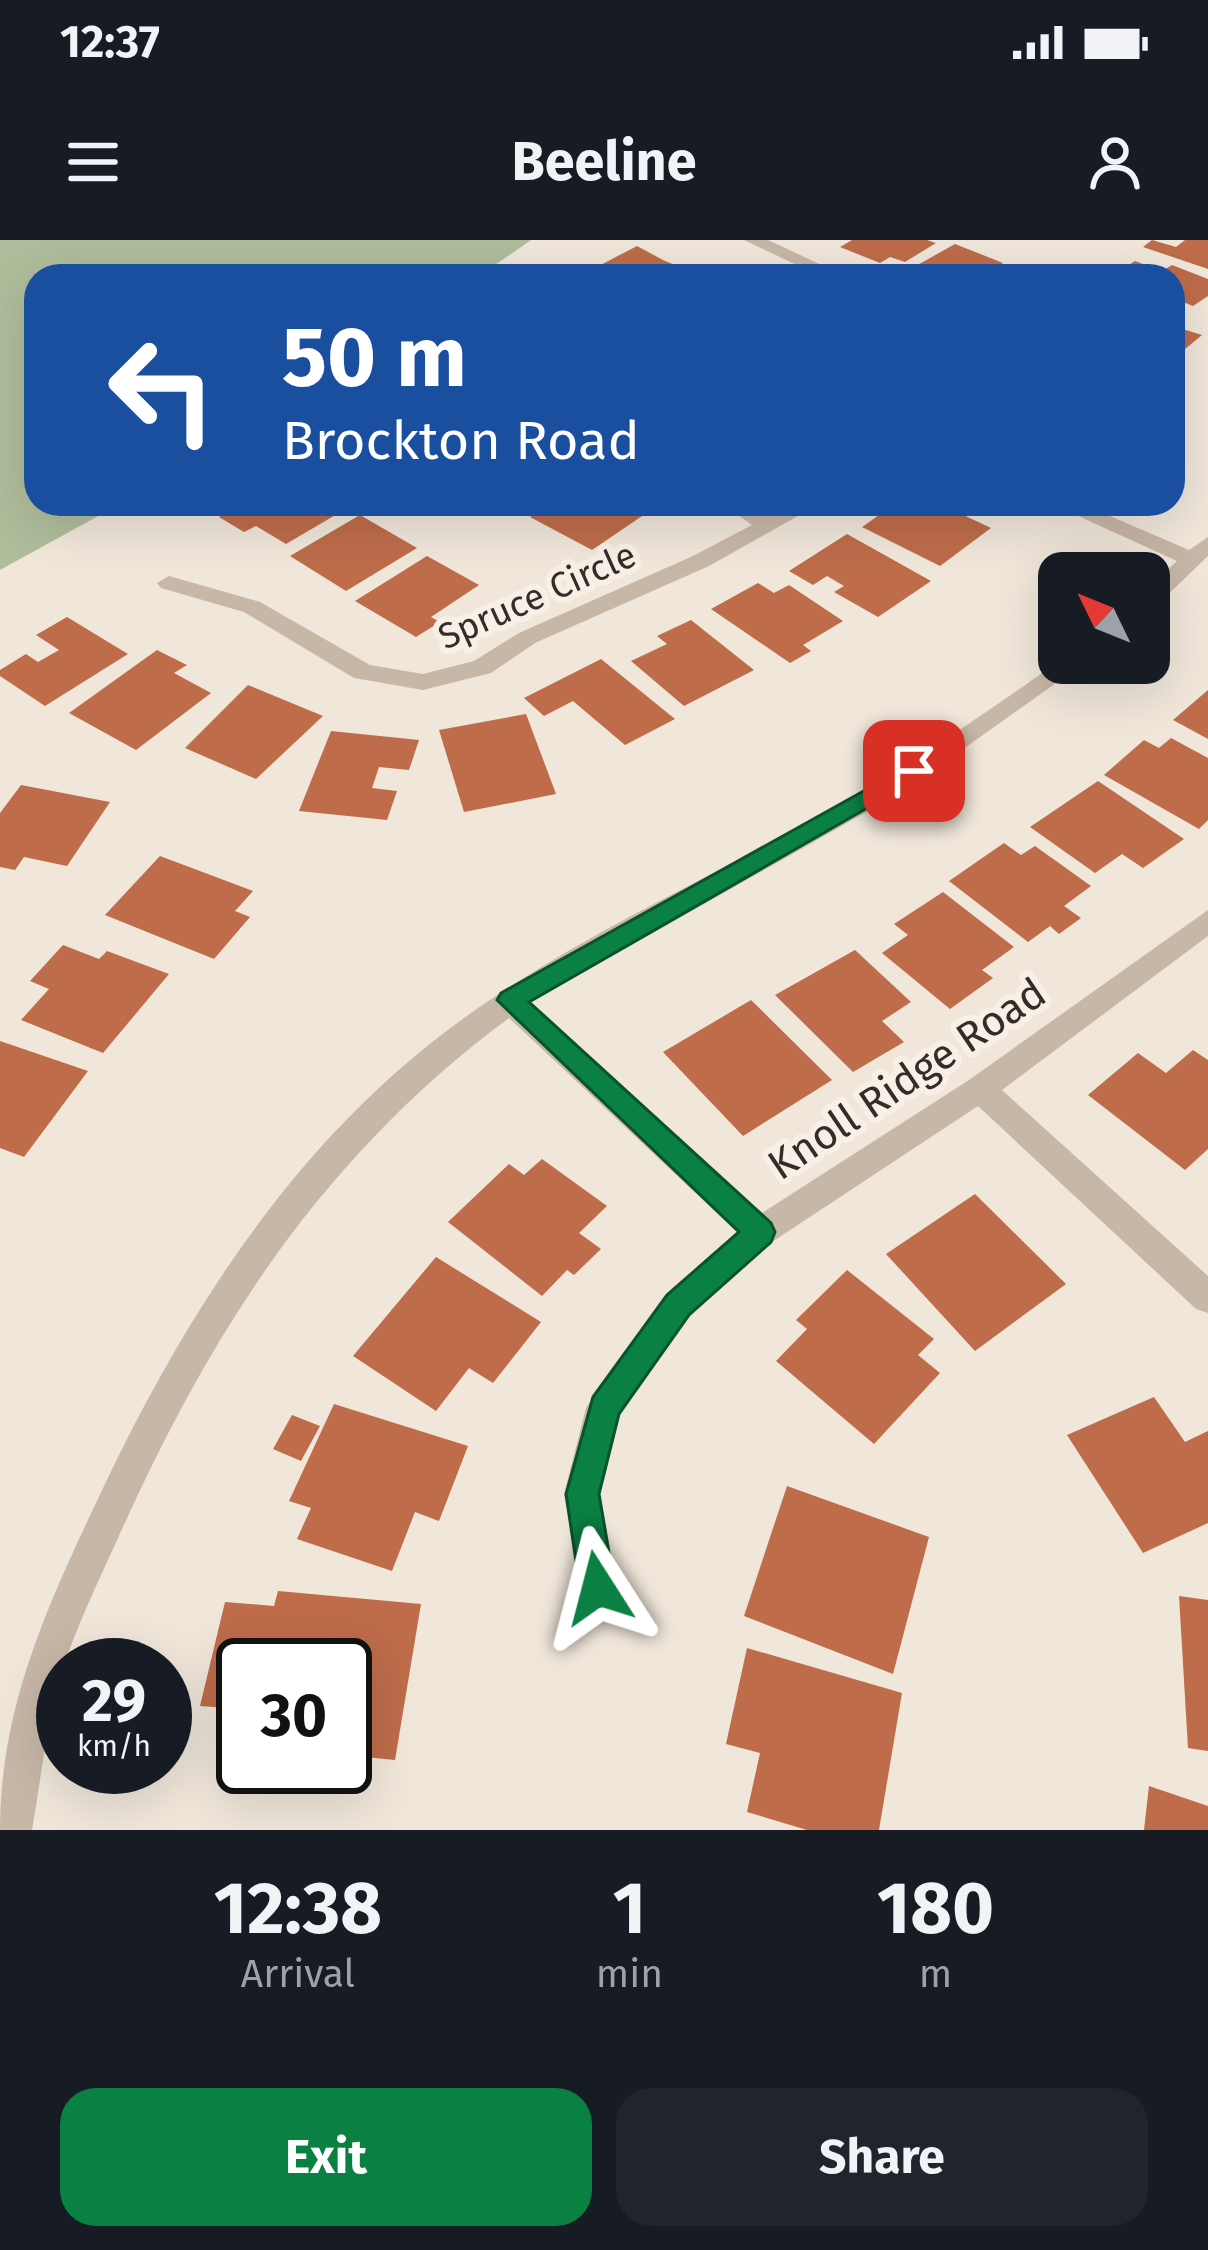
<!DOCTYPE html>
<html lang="en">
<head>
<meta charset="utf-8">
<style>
  body { margin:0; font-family:"Fira Sans",sans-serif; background:#20242c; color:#f1f3f6; height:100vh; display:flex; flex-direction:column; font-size:45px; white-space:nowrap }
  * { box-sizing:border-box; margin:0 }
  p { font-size:39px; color:#9ea1a6 }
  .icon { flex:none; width:66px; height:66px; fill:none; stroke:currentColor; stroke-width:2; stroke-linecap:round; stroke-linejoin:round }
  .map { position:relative; height:1590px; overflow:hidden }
  .side { display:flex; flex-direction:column; background:#171b24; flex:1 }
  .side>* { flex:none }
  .banner { position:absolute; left:24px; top:24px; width:1161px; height:252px; border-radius:36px; box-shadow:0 12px 48px #0002; background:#1a4fa0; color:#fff; overflow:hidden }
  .needle { width:78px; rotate:313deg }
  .tools { position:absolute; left:1038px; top:312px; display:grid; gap:24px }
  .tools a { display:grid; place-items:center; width:132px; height:132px; border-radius:24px; background:#171b24; box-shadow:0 12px 48px #0002; font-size:60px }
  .speed { position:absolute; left:36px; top:1398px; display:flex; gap:24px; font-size:60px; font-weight:700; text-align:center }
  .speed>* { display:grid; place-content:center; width:156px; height:156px; border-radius:50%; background:#171b24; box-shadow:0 12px 48px #0002; line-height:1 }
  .speed small { font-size:30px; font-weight:400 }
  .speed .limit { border:6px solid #111; border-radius:18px; background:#fff; color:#111 }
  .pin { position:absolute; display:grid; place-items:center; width:102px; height:102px; color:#fff; margin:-51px; border-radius:24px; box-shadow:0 6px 18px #0006 }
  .me { position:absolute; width:132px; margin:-66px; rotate:351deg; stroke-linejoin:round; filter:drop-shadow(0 0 9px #0008) }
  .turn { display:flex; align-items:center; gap:42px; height:252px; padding:0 60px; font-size:54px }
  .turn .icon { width:156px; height:156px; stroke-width:2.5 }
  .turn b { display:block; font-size:84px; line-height:102px }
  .eta { display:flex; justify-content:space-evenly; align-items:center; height:204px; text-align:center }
  .eta b { font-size:72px; font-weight:700; line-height:84px }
  .action { display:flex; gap:24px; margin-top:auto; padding:24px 60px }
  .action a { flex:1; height:138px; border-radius:36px; background:#0b8043; color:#fff; font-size:48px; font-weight:700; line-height:138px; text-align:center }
  .action a+a { background:#20242c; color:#f1f3f6 }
  .status { display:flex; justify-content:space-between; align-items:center; height:84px; padding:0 60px; background:#171b24; direction:ltr }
  .status svg { height:33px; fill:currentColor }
  header { display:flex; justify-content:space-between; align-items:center; height:156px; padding:0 60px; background:#171b24; font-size:54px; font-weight:700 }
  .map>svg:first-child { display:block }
</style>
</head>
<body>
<div class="status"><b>12:37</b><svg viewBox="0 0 49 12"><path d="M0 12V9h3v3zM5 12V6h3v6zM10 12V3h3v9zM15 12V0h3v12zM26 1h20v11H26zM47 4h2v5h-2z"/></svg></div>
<header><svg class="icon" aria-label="menu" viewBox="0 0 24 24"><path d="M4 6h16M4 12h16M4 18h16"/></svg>Beeline<svg class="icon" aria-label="person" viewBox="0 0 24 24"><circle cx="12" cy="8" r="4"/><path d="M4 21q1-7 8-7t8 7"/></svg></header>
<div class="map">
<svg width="1208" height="1590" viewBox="0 0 1208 1590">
  <rect width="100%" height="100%" fill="#f0e6da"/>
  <!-- green -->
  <path fill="#b0bd9b" d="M0,0H531L479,36H36V264H120L0,330Z"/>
  <!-- building -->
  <g fill="#be6c4a">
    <path d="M852,0H927L936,3L905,22L890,17L880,23L840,7Z"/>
    <path d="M1152,0L1176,7L1185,0H1208V29L1143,7Z"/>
    <path d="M955,4L1003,23L982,36L968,31L959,36L905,32Z"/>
    <path d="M637,6L663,20L689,31L680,36H600L589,31Z"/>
    <path d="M1135,21L1162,31L1172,25L1208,39V56L1193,66L1173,58V36H1139L1122,29Z"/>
    <path d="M1173,86L1202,95L1173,119Z"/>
    <path d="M242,264H333L344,270L286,304L256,286L244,292L219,277Z"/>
    <path d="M550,264H631L648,272L592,310L530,277Z"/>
    <path d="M895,264H940L991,288L940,326L862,287Z"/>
    <path d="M360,275L417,308L346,351L290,316Z"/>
    <path d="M847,294L931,341L878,377L834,352L844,346L827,336L813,345L789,331Z"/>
    <path d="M427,316L479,345L431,377L440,382L416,397L355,361Z"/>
    <path d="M758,343L774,353L789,345L843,381L803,405L811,411L790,423L711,369Z"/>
    <path d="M67,377L128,414L45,466L0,436V430L26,414L38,422L59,410L36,395Z"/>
    <path d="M691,380L754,430L684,466L631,421L667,404L657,396Z"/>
    <path d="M157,410L187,425L174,433L211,453L136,510L69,473Z"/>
    <path d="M601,419L675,479L625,505L573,461L544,476L524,458Z"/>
    <path d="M248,445L323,476L256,539L185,508Z"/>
    <path d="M1208,450V499L1173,480Z"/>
    <path d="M526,474L556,554L464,572L439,490Z"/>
    <path d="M331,491L419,500L409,530L379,527L372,548L397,551L387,580L299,571Z"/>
    <path d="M1171,498L1208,518V580L1199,589L1104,535L1144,500L1159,508Z"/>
    <path d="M1098,541L1184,599L1143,628L1122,614L1095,633L1030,587Z"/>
    <path d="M21,545L110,562L67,626L24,617L15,630L0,627V573Z"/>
    <path d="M1004,603L1021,615L1035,606L1091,646L1064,666L1081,678L1059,694L1050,686L1028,702L949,641Z"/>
    <path d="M160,616L253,651L235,671L250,677L214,719L105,675Z"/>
    <path d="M943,652L1014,707L982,730L993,738L950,769L882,713L908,695L894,684Z"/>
    <path d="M63,705L99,719L107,711L169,734L103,813L21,780L49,749L30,741Z"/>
    <path d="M855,710L911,762L882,781L904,802L853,832L775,755Z"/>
    <path d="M751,760L832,840L743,896L663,812Z"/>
    <path d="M0,801L88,831L24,917L0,908Z"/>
    <path d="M1193,810L1208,820V909L1185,930L1088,855L1138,813L1166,833Z"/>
    <path d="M542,919L607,966L579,993L601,1009L574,1035L567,1030L542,1056L448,982L509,924L524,935Z"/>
    <path d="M975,954L1066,1044L975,1111L886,1014Z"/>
    <path d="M436,1017L541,1082L493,1143L469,1128L436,1171L353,1116Z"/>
    <path d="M847,1030L934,1099L918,1115L940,1133L874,1204L776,1121L807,1089L796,1080Z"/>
    <path d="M1154,1157L1185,1202L1208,1191V1283L1143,1313L1067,1195Z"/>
    <path d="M334,1164L468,1206L439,1281L415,1272L392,1331L297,1299L311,1268L289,1261Z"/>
    <path d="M292,1175L320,1186L301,1221L273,1209Z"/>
    <path d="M787,1246L929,1297L893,1434L744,1376Z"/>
    <path d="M278,1351L421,1364L395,1520L345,1515V1425H243V1469L200,1466L225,1362L274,1366Z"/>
    <path d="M1179,1356L1208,1360V1511L1188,1508Z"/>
    <path d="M747,1408L902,1453L879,1590H807L747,1572L760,1513L726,1504Z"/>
    <path d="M1149,1546L1208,1566V1590H1144Z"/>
  </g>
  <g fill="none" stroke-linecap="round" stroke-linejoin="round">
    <!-- minor -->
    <g fill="#c7b7a7" fill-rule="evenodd">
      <path d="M744,0H768L845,36H820Z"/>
      <path d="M723,264H749L769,276L791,264H819L709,326L535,403L491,433L423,450L354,438L244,372L161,348L157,343L169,336L260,362L370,425L423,434L474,421L519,393L693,316L752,285Z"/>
      <path d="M1052,264H1082L1189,310L1208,297V316L1157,365L1149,367V347L1177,321Z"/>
      <path d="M1059,421L1084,423L907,549L531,762L762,973L969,840L1208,670V696L1002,850L1208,1036V1073L1196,1069L978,866L772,1002L690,1076L620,1175L600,1254L617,1348L612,1362L598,1367L584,1362L564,1254L586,1168L666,1054L737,992L509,778C327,913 215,1083 123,1287C101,1336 75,1388 60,1438C46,1487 41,1539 32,1590H0C0,1463 51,1358 104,1246C183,1080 285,919 431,803C540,716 669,658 791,592C884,541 973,483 1059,421Z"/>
    </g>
  </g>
  <!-- route -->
  <path fill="#0b8043" stroke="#07532c" stroke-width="3" d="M914,523L923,525V536L529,762L771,983L775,992L771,1002L689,1075L619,1174L599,1254L615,1348L610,1360L598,1365L586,1360L580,1348L566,1254L593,1157L667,1055L739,992L497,760L501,753Z"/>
  <g text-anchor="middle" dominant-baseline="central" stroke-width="12" stroke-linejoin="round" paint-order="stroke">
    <!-- far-street labels -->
    <g font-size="36" fill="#342c27" stroke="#f8f0e6">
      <text transform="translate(537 356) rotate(-24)">Spruce Circle</text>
    </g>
    <!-- street labels -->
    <g font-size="42" fill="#342c27" stroke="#f8f0e6">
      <text transform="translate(907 839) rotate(-34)">Knoll Ridge Road</text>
    </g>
  </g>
</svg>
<div class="tools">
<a><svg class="needle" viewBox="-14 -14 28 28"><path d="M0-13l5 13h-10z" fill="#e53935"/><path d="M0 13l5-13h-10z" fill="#9ea1a6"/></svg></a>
</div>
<div class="speed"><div>29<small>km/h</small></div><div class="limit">30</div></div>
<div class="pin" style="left:914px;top:531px;background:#d93025"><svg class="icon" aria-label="arrive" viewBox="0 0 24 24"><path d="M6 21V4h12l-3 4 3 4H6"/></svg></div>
<svg class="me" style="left:598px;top:1348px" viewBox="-20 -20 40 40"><path d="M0-17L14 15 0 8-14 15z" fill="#0b8043" stroke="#fff" stroke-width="4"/></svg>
<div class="banner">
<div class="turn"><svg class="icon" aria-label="left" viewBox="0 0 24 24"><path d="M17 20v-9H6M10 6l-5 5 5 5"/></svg><div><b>50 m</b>Brockton Road</div></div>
</div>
</div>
<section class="side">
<div class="eta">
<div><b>12:38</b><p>Arrival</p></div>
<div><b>1</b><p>min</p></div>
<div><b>180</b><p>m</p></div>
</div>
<div class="action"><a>Exit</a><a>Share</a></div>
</section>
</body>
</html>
